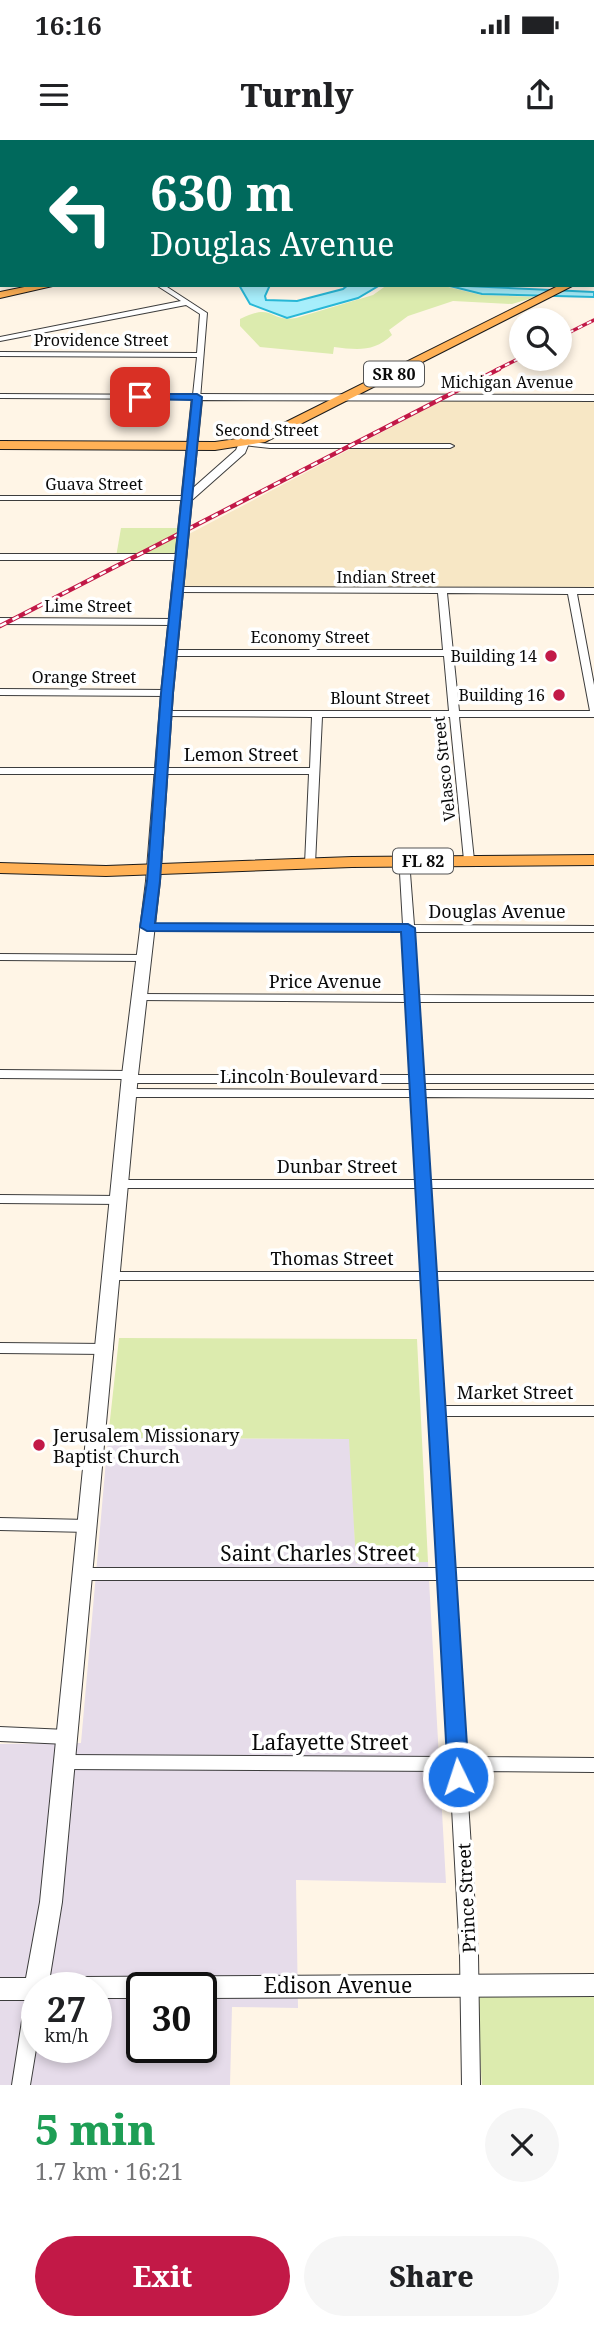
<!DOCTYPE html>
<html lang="en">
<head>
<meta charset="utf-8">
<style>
  body { margin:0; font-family:"Noto Serif",serif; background:#f6f6f6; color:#202124; height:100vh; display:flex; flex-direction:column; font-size:26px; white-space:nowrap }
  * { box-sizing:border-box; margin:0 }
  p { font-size:23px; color:#757577 }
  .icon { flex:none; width:38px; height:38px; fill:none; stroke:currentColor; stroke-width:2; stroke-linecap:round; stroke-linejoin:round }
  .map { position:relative; height:1945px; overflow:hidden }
  .panel { display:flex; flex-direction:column; background:#fff; flex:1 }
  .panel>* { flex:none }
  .banner { position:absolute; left:0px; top:0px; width:595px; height:147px; box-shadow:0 4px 10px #0003; background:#00695c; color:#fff; overflow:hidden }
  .tools { position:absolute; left:509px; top:168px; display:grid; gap:14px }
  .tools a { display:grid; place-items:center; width:63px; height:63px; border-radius:50%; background:#fff; box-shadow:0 4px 10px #0003; font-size:35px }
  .speed { position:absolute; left:21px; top:1832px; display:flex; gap:14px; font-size:35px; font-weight:700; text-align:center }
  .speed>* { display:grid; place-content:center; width:91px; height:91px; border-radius:50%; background:#fff; box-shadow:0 4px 10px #0003; line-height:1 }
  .speed small { font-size:18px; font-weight:400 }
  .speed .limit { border:4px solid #111; border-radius:10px; background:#fff; color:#111 }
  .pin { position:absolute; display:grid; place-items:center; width:60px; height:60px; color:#fff; margin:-30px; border-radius:14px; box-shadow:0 4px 10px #0006 }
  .me { position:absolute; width:77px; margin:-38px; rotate:356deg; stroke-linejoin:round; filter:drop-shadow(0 0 5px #0008) }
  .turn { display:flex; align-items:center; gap:24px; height:147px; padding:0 35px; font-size:32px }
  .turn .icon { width:91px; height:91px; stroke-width:2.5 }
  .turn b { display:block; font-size:49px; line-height:60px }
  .round { display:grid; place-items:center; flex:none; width:74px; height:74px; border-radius:37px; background:#f6f6f6 }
  .head { display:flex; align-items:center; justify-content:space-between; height:119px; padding:0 35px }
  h1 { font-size:42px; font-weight:800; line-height:52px; color:#1e9e55 }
  .primary-button { display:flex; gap:14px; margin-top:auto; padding:14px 35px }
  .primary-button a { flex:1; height:80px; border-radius:42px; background:#c21947; color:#fff; font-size:28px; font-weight:800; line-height:80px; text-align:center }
  .primary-button a+a { background:#f6f6f6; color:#202124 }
  .status { display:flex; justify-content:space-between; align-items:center; height:49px; padding:0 35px; background:#fff; direction:ltr }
  .status svg { height:19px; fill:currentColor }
  header { display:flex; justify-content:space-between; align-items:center; height:91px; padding:0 35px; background:#fff; font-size:32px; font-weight:800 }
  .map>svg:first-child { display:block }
</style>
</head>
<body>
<div class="status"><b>16:16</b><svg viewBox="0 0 49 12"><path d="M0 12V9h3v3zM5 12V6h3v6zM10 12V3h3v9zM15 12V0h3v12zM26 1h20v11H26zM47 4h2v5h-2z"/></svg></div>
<header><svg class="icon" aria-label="menu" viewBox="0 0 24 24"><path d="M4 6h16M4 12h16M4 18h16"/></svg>Turnly<svg class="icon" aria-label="share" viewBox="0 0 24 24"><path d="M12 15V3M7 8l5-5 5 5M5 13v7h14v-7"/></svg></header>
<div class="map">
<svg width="594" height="1945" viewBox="0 0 594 1945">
  <rect width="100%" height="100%" fill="#fff5e6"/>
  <!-- industrial -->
  <path fill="#e6dcea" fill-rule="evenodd" d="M108,1298L350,1299L356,1422H428L446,1743L296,1740L298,1868L232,1867L230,1945H0V1604L81,1603ZM37,1848H96V1908H37ZM142,1848H201V1908H142Z"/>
  <!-- farmland -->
  <path fill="#f7e7c5" d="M445,259H594V451L183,450L187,395Z"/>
  <!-- green -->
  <g fill="#dcebae">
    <path d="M387,145H440L481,155L536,157L512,164L453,161L408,176L389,190L392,195C374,212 358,210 334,207L333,214L260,207L240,186V179C275,162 267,182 296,178L373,155Z"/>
    <path d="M121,388H184L181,417H116Z"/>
    <path d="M119,1198L417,1199L428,1422L356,1423L349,1299L108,1298Z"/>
    <path d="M475,1851H594V1945H482Z"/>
  </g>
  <!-- water -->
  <g fill="#a7eefb" stroke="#28b8d7" stroke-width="2">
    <path d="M0,0H337L343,2H2L0,87Z"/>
    <path d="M239,145H270L265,156L266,160L297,161L343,149L348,145H380L358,158L287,178L250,164Z"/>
    <path d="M446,145L594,152V157L482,154Z"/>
  </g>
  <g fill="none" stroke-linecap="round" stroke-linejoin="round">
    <defs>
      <g id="minor">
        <path d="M538,0H544L545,2H539Z"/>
        <path d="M156,145H164L207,173L200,259L0,258V254L193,255L197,217L0,216V212L197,213L200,174L186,165L0,201V197L181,161Z"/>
        <path d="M241,301L270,304H450L454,306L450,308H270L244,305L240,303Z"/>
        <path d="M0,356H188L192,358L188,360H0Z"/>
        <path d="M0,414H181L185,417L181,420H0Z"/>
        <path d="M179,447L594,448V454H577L594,545V577H459L474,720L469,723L464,720L450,577H322L315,724L310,727L305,724L309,634H0V628H310L312,577L163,576L161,574L166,571H449L444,516H172L167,513L172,510H443L438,453L176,452V448ZM447,453L568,454L590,571H459Z"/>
        <path d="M0,478L175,479L179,482L175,485L0,484Z"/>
        <path d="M0,549L167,550L172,553L167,556L0,555Z"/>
        <path d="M405,730L410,733L414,785L594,786V792H414L418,855L594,856V862H418L423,935H594V943H423L424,950H594V958L424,957L430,1040H594V1048H430L435,1132H594V1140H436L444,1266H594V1276H444L454,1428H594V1440H454L466,1617L594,1618V1632L466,1631L478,1815L480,1945H462L460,1815L450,1631L65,1629L59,1627L57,1622L59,1617L65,1615L449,1617L439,1440H83L78,1438L75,1434L78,1430L83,1428H438L422,1140H113L108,1139L106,1136L108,1133L113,1132H422L417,1048H122L116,1044L122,1040H417L412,957H129L123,953L129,949L412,950L411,943H130L126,942L124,939L0,938V930L130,931L134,932L136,935H411L407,862L139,860L133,857L139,854L406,855L403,791L147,790L141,787L147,784L403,785L400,733Z"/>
        <path d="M0,814L143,815L149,818L143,821L0,820Z"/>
        <path d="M0,1055L120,1056L126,1060L120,1064L0,1063Z"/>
        <path d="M0,1203L106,1204L111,1206L113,1209L111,1212L106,1214L0,1213Z"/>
        <path d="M0,1378L88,1380L93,1382L96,1386L93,1390L88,1392L0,1390Z"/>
        <path d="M0,1587L67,1590L73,1592L75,1597L73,1602L67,1604L0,1601Z"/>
        <path d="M36,1841L42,1843L45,1848H37V1903L30,1945H12L27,1849L30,1843Z"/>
      </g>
      <g id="tertiary">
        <path d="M197,254L594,255V261L202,260L193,348L236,310L240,301L249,303L245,313L192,360L173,553L160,741L138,935L62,1762L48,1848H37V1860H0V1838H26L40,1762L122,935L146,741L161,553L192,257Z"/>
        <path d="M594,1834V1856L201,1858V1848H142V1858H96V1848H70L74,1841L82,1837Z"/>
      </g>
      <g id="primary">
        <rect x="593" y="45" width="1" height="7"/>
        <rect x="593" y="126" width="1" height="6"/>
        <path d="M34,145H57L0,158V152Z"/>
        <path d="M560,145H574L265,302L215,310L0,309V301L215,302L258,296Z"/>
        <path d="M594,715V725L352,727L106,736L0,733V723L106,726L352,717Z"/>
      </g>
    </defs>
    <!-- minor casing -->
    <use href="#minor" stroke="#3d3d3d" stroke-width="2"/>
    <!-- tertiary casing -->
    <use href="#tertiary" stroke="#3d3d3d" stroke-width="2"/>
    <!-- primary casing -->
    <use href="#primary" stroke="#1b1b1b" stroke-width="2"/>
    <!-- minor -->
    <use href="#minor" fill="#fff" fill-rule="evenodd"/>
    <!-- tertiary -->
    <use href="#tertiary" fill="#fff" fill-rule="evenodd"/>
    <!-- primary -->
    <use href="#primary" fill="#ffb156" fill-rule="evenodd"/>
    <defs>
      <g id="rail-far1">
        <path d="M560,197L594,180"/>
        <path d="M496,230L522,217"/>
      </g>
      <path id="rail" d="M0,486L499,229"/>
    </defs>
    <!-- rail-far1 casing -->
    <use href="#rail-far1" stroke="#c21947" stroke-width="3.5"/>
    <!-- rail casing -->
    <use href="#rail" stroke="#c21947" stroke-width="4.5"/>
    <!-- rail-far1 -->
    <use href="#rail-far1" stroke="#fff" stroke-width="2" stroke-dasharray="5" stroke-linecap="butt"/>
    <!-- rail -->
    <use href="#rail" stroke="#fff" stroke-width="2.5" stroke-dasharray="7" stroke-linecap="butt"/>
  </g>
  <!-- route -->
  <path fill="#1a73e8" stroke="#114b97" stroke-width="2" d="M140,254H197L202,257L173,553L160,741L155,783L408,784L415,788L469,1637L466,1644L458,1646L451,1644L448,1637L401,792L147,791L140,787L147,741L161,553L192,260L136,259V255Z"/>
  <!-- markers -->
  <g fill="#c21947" stroke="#fff" stroke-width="2.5">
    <circle cx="551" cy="516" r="7"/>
    <circle cx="559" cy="555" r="7"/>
    <circle cx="39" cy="1305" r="7"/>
  </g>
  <g text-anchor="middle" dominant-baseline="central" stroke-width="7" stroke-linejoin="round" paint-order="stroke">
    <!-- far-street labels -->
    <g font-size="16" fill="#0a0a0a" stroke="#fff">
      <text x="101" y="200">Providence Street</text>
      <text x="507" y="242">Michigan Avenue</text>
      <text x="267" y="290">Second Street</text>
      <text x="94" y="344">Guava Street</text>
      <text x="386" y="437">Indian Street</text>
      <text x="88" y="466">Lime Street</text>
      <text x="310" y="497">Economy Street</text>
      <text x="84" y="537">Orange Street</text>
      <text x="380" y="558">Blount Street</text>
      <text transform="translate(444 629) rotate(-96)">Velasco Street</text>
    </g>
    <!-- shield labels -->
    <g fill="#fff" stroke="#545454" stroke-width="2">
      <rect x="364" y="221.5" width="60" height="25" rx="5"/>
      <rect x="393" y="708.5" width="60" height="25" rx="5"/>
    </g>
    <g font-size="16" font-weight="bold" fill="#0a0a0a">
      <text x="394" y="234">SR 80</text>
      <text x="423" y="721">FL 82</text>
    </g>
    <!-- far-poi labels -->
    <g font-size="16" fill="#0a0a0a" stroke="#fff" text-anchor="end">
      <text x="537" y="516">Building 14</text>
      <text x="545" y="555">Building 16</text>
    </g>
    <!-- street labels -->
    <g font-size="18" fill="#0a0a0a" stroke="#fff">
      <text x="241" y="614">Lemon Street</text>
      <text x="497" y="771">Douglas Avenue</text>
      <text x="325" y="841">Price Avenue</text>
      <text x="299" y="936">Lincoln Boulevard</text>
      <text x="337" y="1026">Dunbar Street</text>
      <text x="332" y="1118">Thomas Street</text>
      <text x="515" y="1252">Market Street</text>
      <text transform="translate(466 1758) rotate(-93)">Prince Street</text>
    </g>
    <!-- poi labels -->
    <g font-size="18" fill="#0a0a0a" stroke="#fff" text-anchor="start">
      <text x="53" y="1295">Jerusalem Missionary<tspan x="53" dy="21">Baptist Church</tspan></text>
    </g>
    <!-- near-street labels -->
    <g font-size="21" fill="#0a0a0a" stroke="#fff">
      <text x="318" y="1413">Saint Charles Street</text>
      <text x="330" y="1602">Lafayette Street</text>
      <text x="338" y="1845">Edison Avenue</text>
    </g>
  </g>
</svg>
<div class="tools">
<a><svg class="icon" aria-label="search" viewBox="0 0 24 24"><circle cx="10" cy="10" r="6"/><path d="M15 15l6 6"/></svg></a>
</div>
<div class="speed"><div>27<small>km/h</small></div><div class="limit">30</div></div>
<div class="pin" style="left:140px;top:257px;background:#d93025"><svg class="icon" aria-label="arrive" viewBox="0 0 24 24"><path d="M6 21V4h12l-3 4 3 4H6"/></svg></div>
<svg class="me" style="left:458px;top:1637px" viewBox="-20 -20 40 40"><circle r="17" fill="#1a73e8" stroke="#fff" stroke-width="3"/><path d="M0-11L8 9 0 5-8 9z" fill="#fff"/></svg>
<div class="banner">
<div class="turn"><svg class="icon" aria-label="left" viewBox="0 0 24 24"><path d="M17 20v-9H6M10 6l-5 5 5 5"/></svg><div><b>630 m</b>Douglas Avenue</div></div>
</div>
</div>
<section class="panel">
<div class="head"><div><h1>5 min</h1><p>1.7 km · 16:21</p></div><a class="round"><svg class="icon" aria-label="close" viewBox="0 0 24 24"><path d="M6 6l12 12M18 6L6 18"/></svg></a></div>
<div class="primary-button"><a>Exit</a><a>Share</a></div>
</section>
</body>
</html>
